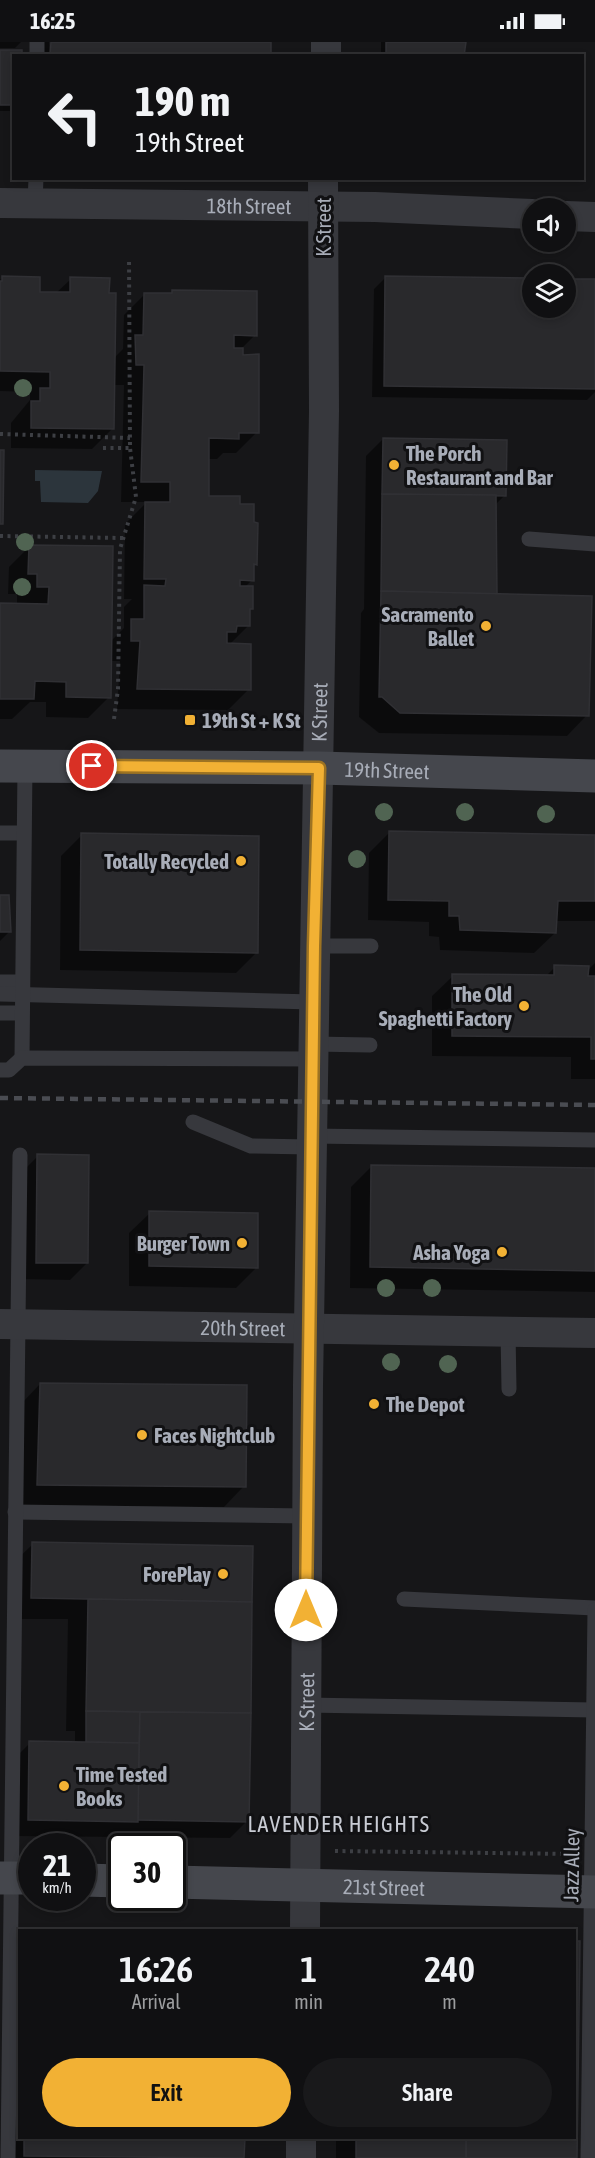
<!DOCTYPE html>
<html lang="en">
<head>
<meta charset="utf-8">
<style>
  body { margin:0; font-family:"Asap Condensed",sans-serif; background:#19191b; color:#f1f3f6; height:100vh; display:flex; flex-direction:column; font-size:22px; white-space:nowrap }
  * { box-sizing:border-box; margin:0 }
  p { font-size:20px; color:#9c9d9f }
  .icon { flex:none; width:33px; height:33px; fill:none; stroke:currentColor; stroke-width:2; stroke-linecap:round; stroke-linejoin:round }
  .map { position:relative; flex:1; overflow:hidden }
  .panel { position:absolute; left:18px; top:1887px; width:558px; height:210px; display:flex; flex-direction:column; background:#101012; border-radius:0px; box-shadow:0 3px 9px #0003,0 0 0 2px #303032 }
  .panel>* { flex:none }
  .banner { position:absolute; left:12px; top:12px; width:572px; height:126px; border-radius:0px; box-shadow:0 3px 9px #0003,0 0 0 2px #303032; background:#101012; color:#f1f3f6; overflow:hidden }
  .controls { position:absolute; left:522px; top:156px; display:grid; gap:12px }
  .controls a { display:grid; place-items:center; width:54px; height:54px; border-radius:50%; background:#101012; box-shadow:0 3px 9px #0003,0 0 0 2px #303032; font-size:30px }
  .speed { position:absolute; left:18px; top:1791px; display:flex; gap:12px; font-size:30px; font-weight:700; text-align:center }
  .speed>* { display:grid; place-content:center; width:78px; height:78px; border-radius:50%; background:#101012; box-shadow:0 3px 9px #0003,0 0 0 2px #303032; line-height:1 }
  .speed small { font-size:15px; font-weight:400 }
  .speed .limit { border:3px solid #111; border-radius:9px; background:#fff; color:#111 }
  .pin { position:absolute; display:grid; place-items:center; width:51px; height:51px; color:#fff; margin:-26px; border:3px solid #fff; border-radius:50%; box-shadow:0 2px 6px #0007 }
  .me { position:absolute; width:66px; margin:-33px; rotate:0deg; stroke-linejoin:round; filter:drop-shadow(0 0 4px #0008) }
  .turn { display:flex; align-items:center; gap:21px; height:126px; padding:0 24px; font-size:27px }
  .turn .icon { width:78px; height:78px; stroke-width:2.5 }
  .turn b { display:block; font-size:42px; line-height:51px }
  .eta { display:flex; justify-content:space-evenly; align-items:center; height:102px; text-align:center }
  .eta b { font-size:36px; font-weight:600; line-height:42px }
  .cta { display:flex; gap:12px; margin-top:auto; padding:12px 24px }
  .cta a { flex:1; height:69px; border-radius:36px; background:#f2b134; color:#111; font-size:24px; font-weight:600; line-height:69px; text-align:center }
  .cta a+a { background:#19191b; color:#f1f3f6 }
  .status { display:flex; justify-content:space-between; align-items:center; height:42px; padding:0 30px; background:#101012; direction:ltr }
  .status svg { height:16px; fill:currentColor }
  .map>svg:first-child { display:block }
</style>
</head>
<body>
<div class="status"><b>16:25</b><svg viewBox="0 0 49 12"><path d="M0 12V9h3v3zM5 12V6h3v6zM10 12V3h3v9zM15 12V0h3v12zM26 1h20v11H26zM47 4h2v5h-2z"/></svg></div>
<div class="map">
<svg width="595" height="2116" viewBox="0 0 595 2116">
  <rect width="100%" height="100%" fill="#161618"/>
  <!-- water -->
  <path fill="#2c353c" d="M35,428L102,429L98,449L88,461L41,460L40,439H35Z"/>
  <!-- shadow -->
  <g fill="#0007">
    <path d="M0,0H21L15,6H0Z"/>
    <rect x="31" y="0" width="18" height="14"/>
    <path d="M381,0H464L462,14H381Z"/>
    <path d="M0,9L14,14V69H0Z"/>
    <path d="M3,235L38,251H56L71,237L108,252L113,317L123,307L124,273L145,252L170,253L173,250L255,293L241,307L257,390L236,411H223L217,417H207V455L238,463L255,522L252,525V538L244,546L252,566L249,569V583L229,603L249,647L228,668L117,667L120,619H110L109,655L88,676L46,675V660H30L12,677H0V563H17V552H8L9,525L29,505L110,600L124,586V565L132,557H124L125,482L147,460H121L124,343H113V386L92,407L11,406V381L30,358V350L0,349V238Z"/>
    <path d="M386,235L532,237V266H566V238H595V350L587,358L372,355L374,247Z"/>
    <path d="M383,397L505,453L494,464L496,551L587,673L567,694L379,691L359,675L361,571L364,567L366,414Z"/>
    <path d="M390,790L595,794V879H556L555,891L534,911L440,908L439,895L429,894V880L368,878L369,811Z"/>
    <path d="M82,793L257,910L236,931L60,928L61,814Z"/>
    <path d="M0,855L10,889L0,899Z"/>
    <path d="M595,921V1037H571V1015L432,1014V954L453,934L545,935L555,925L587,929Z"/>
    <path d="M38,1114L87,1221L70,1238L20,1237L21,1131Z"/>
    <path d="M372,1124L595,1128V1250L350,1246L351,1145Z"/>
    <path d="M150,1171L256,1226L236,1246L129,1244V1191Z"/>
    <path d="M40,1342L244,1444L224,1465L17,1463L20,1363Z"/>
    <path d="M33,1502L251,1505L247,1779L230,1796L12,1794L13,1718L30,1701H75V1689H66L68,1577H11L12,1522Z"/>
    <path d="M20,1901V2007H9L16,1905Z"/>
    <path d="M20,2010V2096H243V2116H4L9,2021Z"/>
    <path d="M336,2096H574L576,2116H336Z"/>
  </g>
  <!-- building -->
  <g fill="#29292c" stroke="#303034" stroke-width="1.5">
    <path d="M51,0H271V14H50Z"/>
    <path d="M386,0H466L464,14H386Z"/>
    <path d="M0,8H22V14H14V63H0Z"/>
    <path d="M2,234L40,235V250H70V235L110,236L109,251H116L114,387L31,386V359H40V346H50V330L0,329V239H2Z"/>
    <path d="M385,234L532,236V266H566V237H595V347L384,344Z"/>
    <path d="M172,248L257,249V294L234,293V306H243V313L259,312V391H239V397L209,396V454H240V462H254V480L258,481L257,523L254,522V539L240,538V544H253V567H250V584H237L236,590H227V601L251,602V648L137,647L140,599H131V577H144V543L165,544L166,537H144L145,460H170V440H141L144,323H136L135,293H143L144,251H172Z"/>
    <path d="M383,396L507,398L506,454L382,452Z"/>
    <path d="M0,408H4L3,482H0Z"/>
    <path d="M382,452L496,453L497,552L381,549Z"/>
    <path d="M29,503L113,504L111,656L66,655V640L35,639L34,657H0V561L48,562L49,545H37V532H28Z"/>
    <path d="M381,549L592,554L589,674L400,671L382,655H379Z"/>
    <path d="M389,789L595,793V859H558L556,891L460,888L459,874H449V859L388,858Z"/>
    <path d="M81,791L259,794L258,911L80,908Z"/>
    <path d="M0,853H9L11,890H0Z"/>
    <path d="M554,923L589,924L588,934H595V1017H591V995L452,994V932L554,933Z"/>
    <path d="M37,1112L89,1113L88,1221H36Z"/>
    <path d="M371,1123L595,1126V1229L370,1225Z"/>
    <path d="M149,1169L258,1171V1226L149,1224Z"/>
    <path d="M40,1341L247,1343L246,1445L37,1443Z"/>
    <path d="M32,1500L253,1504L252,1560L31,1556Z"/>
    <path d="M88,1557L252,1560L251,1671L86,1669Z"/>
    <path d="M86,1669L140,1670L139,1701L86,1700Z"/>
    <path d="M140,1670L251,1671L249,1780L138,1778Z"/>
    <path d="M29,1699L139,1701L138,1780L28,1778Z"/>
    <path d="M574,1899H580L577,2116H466V2096H574Z"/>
    <rect x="14" y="1960" width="6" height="42"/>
    <path d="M24,2096H245L244,2116L24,2114Z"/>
    <rect x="356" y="2096" width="110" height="20"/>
  </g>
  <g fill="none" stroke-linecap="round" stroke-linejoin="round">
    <!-- path -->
    <g stroke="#3d3f44" stroke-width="4" stroke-dasharray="3 4.5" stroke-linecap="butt">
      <path d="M0,392L130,396"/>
      <path d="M103,406H130L129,216"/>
      <path d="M0,494L123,496"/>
      <path d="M114,677L118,647L120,507L136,455L130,406"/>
      <path d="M335,1809L571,1812"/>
    </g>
    <!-- lane -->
    <g stroke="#37383d" stroke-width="15">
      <path d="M37,14V0"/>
      <path d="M35,161L36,136"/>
      <path d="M529,497L595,502"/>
      <path d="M0,791H23"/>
      <path d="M314,904H371"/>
      <path d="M0,940H22"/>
      <path d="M0,952L313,960"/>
      <path d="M0,971H21"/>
      <path d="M313,1002L370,1003"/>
      <path d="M22,1016L25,724"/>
      <path d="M0,1028H9L22,1016L313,1017"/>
      <path d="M193,1080L251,1104L311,1105"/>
      <path d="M311,1094L595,1098"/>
      <path d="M508,1290L509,1347"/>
      <path d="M15,1470L306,1474"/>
      <path d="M404,1557L595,1566"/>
      <path d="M306,1663L594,1668"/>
      <path d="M8,2116L20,1113"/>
      <path d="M588,2116L595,1568"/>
    </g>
    <!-- street -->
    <g stroke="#37383d" stroke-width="30">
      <path d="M326,14V0"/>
      <path id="s1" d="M0,161L375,165L532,172"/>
      <path d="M566,174L595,175"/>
      <path id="s2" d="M0,1282L595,1291"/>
      <path id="s3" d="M305,1888L308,1343L324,369L323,136"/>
      <path d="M301,2116V2096"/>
    </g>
    <!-- secondary -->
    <g stroke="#45474d" stroke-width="33">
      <path id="s4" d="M0,724L319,726L595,734"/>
      <path d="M0,1836H32"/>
      <path d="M82,1838L122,1839"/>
      <path id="s5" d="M172,1840L595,1850"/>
    </g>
    <!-- rail -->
    <path stroke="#4a4c52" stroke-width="4.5" stroke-dasharray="8 6" stroke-linecap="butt" d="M0,1056L595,1063"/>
  </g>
  <!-- trees -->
  <g fill="#506452">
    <circle cx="23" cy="346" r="9"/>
    <circle cx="25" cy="500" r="9"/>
    <circle cx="22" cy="545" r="9"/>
    <circle cx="384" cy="770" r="9"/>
    <circle cx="465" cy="770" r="9"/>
    <circle cx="546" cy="772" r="9"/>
    <circle cx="357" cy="817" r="9"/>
    <circle cx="386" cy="1246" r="9"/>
    <circle cx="432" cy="1246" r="9"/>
    <circle cx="391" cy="1320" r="9"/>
    <circle cx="448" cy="1322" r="9"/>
  </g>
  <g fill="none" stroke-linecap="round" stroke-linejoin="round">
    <defs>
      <path id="route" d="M92,724L319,726L314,904L306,1568"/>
    </defs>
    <!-- route casing -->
    <use href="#route" stroke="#9d7322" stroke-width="15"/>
    <!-- route -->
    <use href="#route" stroke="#f2b134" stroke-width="10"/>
  </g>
  <!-- markers -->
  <g fill="#f2b134" stroke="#111113" stroke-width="2">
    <circle cx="394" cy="423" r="6"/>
    <circle cx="486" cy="584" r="6"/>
    <rect x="184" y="672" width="12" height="12" rx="3"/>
    <circle cx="241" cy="819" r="6"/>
    <circle cx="524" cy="964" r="6"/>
    <circle cx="242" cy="1201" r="6"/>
    <circle cx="502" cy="1210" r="6"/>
    <circle cx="374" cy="1362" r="6"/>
    <circle cx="142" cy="1393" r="6"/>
    <circle cx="223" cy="1532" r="6"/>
    <circle cx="64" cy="1744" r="6"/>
  </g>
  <g text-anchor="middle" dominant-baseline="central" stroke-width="6" stroke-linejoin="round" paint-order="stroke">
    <!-- street labels -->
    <g font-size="21" fill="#a8adb8" stroke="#111113">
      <text stroke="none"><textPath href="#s1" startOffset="249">18th Street</textPath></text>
      <text transform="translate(323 185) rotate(-90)">K Street</text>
      <text stroke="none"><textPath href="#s3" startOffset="1218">K Street</textPath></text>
      <text stroke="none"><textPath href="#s4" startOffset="387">19th Street</textPath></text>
      <text stroke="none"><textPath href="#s2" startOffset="243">20th Street</textPath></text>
      <text stroke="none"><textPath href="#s3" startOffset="228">K Street</textPath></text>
      <text transform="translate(571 1823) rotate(-89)">Jazz Alley</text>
      <text stroke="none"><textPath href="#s5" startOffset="212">21st Street</textPath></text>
    </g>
    <!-- poi labels -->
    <g font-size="21" font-weight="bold" fill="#a8adb8" stroke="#111113" text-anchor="end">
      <text x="406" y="411" text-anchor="start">The Porch<tspan x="406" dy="24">Restaurant and Bar</tspan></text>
      <text x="474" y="572">Sacramento<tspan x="474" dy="24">Ballet</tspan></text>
      <text x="202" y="678" text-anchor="start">19th St + K St</text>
      <text x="229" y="819">Totally Recycled</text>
      <text x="512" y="952">The Old<tspan x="512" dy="24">Spaghetti Factory</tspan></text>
      <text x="230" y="1201">Burger Town</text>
      <text x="490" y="1210">Asha Yoga</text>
      <text x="386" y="1362" text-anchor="start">The Depot</text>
      <text x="154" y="1393" text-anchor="start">Faces Nightclub</text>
      <text x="211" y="1532">ForePlay</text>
      <text x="76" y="1732" text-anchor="start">Time Tested<tspan x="76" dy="24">Books</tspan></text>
    </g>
    <!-- neighbourhood labels -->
    <g font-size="22" letter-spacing="1.5" fill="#c9ccd4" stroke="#111113">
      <text x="339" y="1782">LAVENDER HEIGHTS</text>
    </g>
  </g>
</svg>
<div class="controls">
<a><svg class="icon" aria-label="sound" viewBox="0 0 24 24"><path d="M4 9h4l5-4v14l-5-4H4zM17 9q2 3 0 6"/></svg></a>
<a><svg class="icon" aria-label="layers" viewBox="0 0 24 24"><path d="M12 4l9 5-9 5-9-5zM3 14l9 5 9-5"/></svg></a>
</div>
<div class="speed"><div>21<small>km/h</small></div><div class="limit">30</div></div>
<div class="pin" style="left:92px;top:724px;background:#d93025"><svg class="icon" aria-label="arrive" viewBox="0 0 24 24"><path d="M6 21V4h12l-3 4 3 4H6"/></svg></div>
<svg class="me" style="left:306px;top:1568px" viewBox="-20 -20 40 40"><circle r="19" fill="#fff"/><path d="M0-13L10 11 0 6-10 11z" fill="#f2b134"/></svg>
<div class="banner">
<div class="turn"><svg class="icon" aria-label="left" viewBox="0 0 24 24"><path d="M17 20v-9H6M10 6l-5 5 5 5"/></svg><div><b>190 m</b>19th Street</div></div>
</div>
<section class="panel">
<div class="eta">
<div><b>16:26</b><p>Arrival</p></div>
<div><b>1</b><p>min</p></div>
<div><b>240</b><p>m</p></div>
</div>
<div class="cta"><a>Exit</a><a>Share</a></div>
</section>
</div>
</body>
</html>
